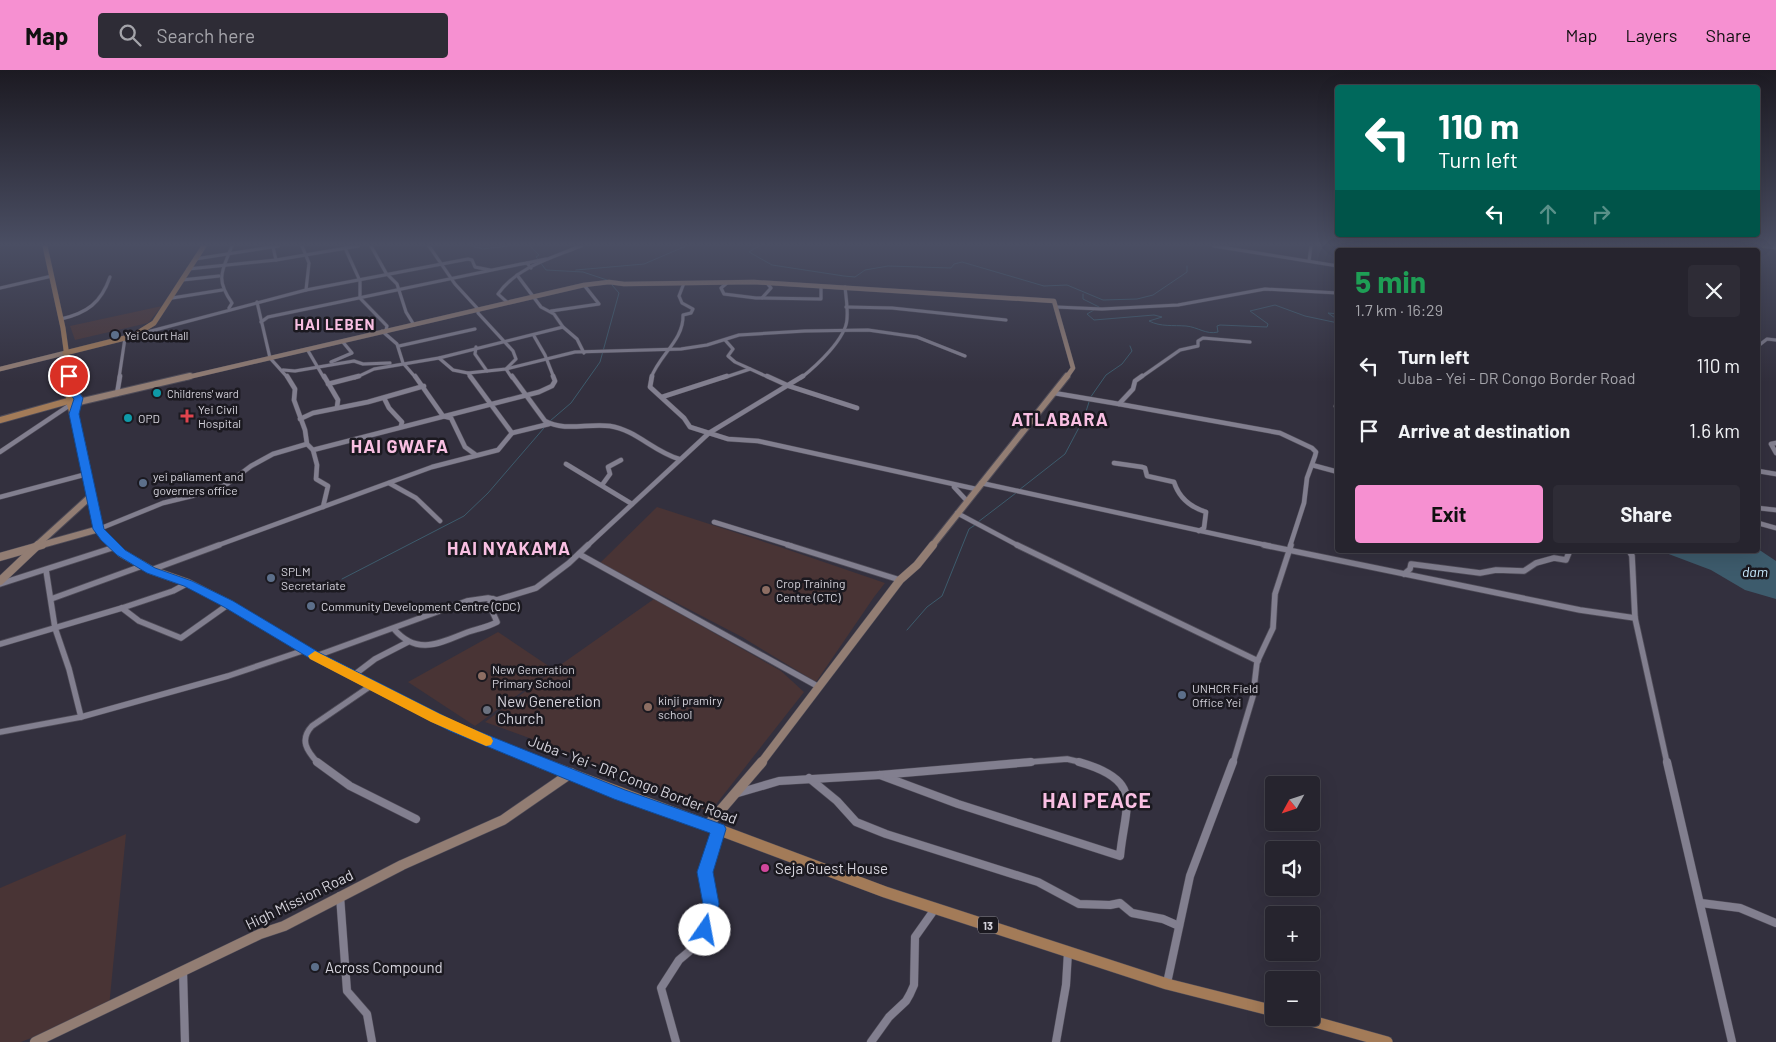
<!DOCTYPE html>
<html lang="en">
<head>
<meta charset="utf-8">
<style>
  body { margin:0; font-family:Barlow,sans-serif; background:#2e2c36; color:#f1f3f6; height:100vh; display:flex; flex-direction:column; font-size:19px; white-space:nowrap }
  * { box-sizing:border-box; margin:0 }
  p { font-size:16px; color:#a4a4aa }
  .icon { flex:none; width:28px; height:28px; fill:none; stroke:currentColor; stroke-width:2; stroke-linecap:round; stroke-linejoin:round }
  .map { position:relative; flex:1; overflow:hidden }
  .side { position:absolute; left:1335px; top:178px; width:425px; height:305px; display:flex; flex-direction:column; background:#26242e; border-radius:5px; box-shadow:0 5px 20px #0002,0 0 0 1px #42414a }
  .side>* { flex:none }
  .banner { position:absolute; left:1335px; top:15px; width:425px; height:152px; border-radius:5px; box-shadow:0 5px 20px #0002,0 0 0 1px #42414a; background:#00695c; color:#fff; overflow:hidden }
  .needle { width:32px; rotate:230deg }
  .buttons { position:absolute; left:1265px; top:706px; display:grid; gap:10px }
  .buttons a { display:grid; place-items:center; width:55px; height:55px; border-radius:5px; background:#26242e; box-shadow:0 5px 20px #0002,0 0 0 1px #42414a; font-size:25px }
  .pin { position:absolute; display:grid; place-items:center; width:42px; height:42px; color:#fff; margin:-21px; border:2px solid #fff; border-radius:50%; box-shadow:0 1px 5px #0007 }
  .me { position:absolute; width:55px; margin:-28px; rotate:12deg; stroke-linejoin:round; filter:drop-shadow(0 0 4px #0008) }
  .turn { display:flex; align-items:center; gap:18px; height:105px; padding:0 20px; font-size:22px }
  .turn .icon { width:65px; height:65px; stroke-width:2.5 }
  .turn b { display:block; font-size:35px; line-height:42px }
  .lanes { display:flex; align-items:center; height:48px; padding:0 20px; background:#0003; justify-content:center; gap:25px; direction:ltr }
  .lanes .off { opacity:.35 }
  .round { display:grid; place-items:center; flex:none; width:52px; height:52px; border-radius:5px; background:#2e2c36 }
  .overview { display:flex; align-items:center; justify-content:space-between; height:85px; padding:0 20px }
  h1 { font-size:30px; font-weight:700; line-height:38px; color:#1e9e55 }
  .cta { display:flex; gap:10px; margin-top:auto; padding:10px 20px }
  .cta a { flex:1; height:58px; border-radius:5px; background:#f690d1; color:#111; font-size:20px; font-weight:700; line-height:58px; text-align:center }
  .cta a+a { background:#2e2c36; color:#f1f3f6 }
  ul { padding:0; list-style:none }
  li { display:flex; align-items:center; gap:15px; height:65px; padding:0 20px }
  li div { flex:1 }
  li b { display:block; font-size:19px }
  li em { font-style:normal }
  header { display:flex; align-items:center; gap:30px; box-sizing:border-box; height:70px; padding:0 25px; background:#f690d1; color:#111 }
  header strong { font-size:24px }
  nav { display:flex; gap:28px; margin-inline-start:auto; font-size:18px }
  .search { width:350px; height:45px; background:#2e2c36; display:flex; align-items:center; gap:12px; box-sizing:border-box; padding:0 18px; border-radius:5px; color:#a4a4aa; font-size:19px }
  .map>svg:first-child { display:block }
</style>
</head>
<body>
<header>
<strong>Map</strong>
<div class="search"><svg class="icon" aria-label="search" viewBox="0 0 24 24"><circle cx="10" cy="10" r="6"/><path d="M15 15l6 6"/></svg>Search here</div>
<nav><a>Map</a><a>Layers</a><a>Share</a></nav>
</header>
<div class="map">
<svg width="1776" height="972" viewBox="0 0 1776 972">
  <rect width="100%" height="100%" fill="#33303e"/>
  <!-- education -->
  <g fill="#493435">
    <path d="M162,236L148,253L75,270L70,256Z"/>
    <path d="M657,437L780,477L885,513L874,527L816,612L742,567L600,493Z"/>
    <path d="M654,529L781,601L804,622L710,742L573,684L485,652L556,598Z"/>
    <path d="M498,562L553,599L475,656L408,612Z"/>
    <path d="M126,764L109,937L21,972H0V818Z"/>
  </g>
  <!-- water -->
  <path fill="#3d5b6c" d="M1758,479L1776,491V529L1745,520L1711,500L1658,480Z"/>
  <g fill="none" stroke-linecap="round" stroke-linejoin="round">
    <!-- stream -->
    <g stroke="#3d5b6c" stroke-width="1">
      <path d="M472,176L483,179L508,176"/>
      <path d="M530,176L539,185L536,187L538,189"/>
      <path d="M759,176L749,182L772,195L844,206L855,207L865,200L888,196L951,198L954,194L962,192L1044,216L1067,215L1103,230L1137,229L1153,225L1187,202V196"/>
      <path d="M1665,180L1677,176"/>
      <path d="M540,192L546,200L583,202L607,210"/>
      <path d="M576,200L644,194L686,176"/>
      <path d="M1083,224V229L1099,237"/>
      <path d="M1094,240L1087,244L1094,250L1154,245L1162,247L1149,251C1161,257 1173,255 1186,256C1198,257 1206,265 1218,262L1217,256L1220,255L1267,257L1268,254L1250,241L1275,235L1305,246L1338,253"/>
      <path d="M1338,244L1328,243L1338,250"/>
      <path d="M1090,328L1106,305L1122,294L1132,281L1130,276"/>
      <path d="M550,351L571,333L600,292L619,223L612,215"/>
      <path d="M1019,420L1065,384L1084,348L1089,332"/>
      <path d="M978,452L1016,423"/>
      <path d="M342,509L464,446L488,423L544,358"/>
      <path d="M907,560L927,537L942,526L969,459L975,455"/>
    </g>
    <defs>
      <g id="street-far3">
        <path d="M302,176L309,193L306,220"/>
        <path d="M371,176L386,203L397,214L406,242L414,255"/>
        <path d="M429,176L455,214L478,239V243L513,281L516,289L506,299L512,308"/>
        <path d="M1214,176L1338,196"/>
        <path d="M1762,176L1776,178"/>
        <path d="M273,177L276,190"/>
        <path d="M345,178L360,211V228L387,256L386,260"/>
        <path d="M1728,180L1743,176"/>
        <path d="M195,189L278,176"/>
        <path d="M1309,191L1311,176"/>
        <path d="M527,193L546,189"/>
        <path d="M188,199L276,190L358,176"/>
        <path d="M517,205L541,237L554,244L563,257L577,269L584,283"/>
        <path d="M182,210L219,206"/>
        <path d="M727,213L721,218L724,224L756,228L821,229V218"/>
        <path d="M0,218L52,206"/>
        <path d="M172,228L222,220"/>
        <path d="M762,228L771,218L767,213"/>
        <path d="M257,232L270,288L288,308"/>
        <path d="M507,232L498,224C517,197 551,188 581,176"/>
        <path d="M846,237L892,238L1006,250"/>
        <path d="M1056,237L1102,239L1178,235L1265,219L1338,223"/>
        <path d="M229,238L232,233C215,209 222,201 232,176"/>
        <path d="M551,241L599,234L584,215"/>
        <path d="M61,249C87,243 101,233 110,207"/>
        <path d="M261,252L268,247L521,194L527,193L531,198"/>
        <path d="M382,261L397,274L403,293L416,308"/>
        <path d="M136,265L306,220L468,189L472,190L475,197L490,200"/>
        <path d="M534,266L545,285L554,308"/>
        <path d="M725,270L733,279L728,286L735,292L770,308"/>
        <path d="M399,276L475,259"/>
        <path d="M1758,276L1767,269L1776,270"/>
        <path d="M476,277L475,284L487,301"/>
        <path d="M307,279L324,308"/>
        <path d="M439,288L453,300L468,303L471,308"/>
        <path d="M331,292L352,283L342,271"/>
        <path d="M283,300L295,301L354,291L363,294L390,293"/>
        <path d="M468,303L506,299L575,282L681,279L707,275L739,265L805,261L868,260L917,267L965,286"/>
        <path d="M119,308L125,268"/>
        <path d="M355,308L374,299L439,288L563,257"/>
        <path d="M651,308C659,285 684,270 683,245L691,243L693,239L682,233L679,226L684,213"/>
        <path d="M723,308L750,299"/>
        <path d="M801,308C816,296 846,269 847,249C848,239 846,227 845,217"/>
        <path d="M1140,308L1180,280L1198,276V271L1203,268L1250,272"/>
      </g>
      <g id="street-far2">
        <path d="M287,306L295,319L294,330L305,360L307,374L313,380L317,395L316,409L328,416L323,437"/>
        <path d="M324,306L338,330L337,337"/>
        <path d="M415,306L443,346L451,348L465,377L476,385"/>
        <path d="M512,306L545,351C566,362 587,353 610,356C636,360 654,382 679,389"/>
        <path d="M652,306L650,317L684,348L690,357L728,369L758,371L976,419"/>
        <path d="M767,306L789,316L857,338"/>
        <path d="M328,314L359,306"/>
        <path d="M1054,323L1119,334L1133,319L1135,311L1142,306"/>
        <path d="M117,324L120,306"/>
        <path d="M662,327L727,306"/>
        <path d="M384,328L389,338L402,352L401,356"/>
        <path d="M1119,334L1280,363L1312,378L1316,382L1315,386L1307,408L1304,433L1290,476"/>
        <path d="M1336,336L1338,337"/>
        <path d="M300,349L313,343L368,332L424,316"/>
        <path d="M512,363L549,354"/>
        <path d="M1776,373L1771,374L1776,383"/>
        <path d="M313,380L539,322L552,316L555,311L553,306"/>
        <path d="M0,382L70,335"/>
        <path d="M1114,393L1142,397L1145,398L1147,406L1174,412C1179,428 1190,437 1206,442L1204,458L1199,461"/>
        <path d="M566,394L632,434"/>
        <path d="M1312,395L1338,402"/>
        <path d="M1758,401L1776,404"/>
        <path d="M389,413L416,428L440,451"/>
        <path d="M981,413L1270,476"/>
        <path d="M602,415L610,404L608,397L621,390"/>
        <path d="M954,417L967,431"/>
        <path d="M0,427L87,404"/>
        <path d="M1758,438L1776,440"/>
        <path d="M957,443L1019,476"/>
        <path d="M714,452L792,476"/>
        <path d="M1758,453L1776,458"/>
        <path d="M99,459L163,433L208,422L227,414L251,396L273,384L307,374"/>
        <path d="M216,476L432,397L498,380L512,363L470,306"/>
        <path d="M587,476L709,363L803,306"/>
      </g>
      <g id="street-far1">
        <path d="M788,475L900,510"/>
        <path d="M1017,475L1258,591"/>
        <path d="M1264,475L1580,540L1635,548"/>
        <path d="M1629,480L1632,486L1635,548L1667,693"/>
        <path d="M579,484L819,617"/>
        <path d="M46,500L55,558L69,599L81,647"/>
        <path d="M151,500L219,475"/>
        <path d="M1404,504L1410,499L1411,494L1480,503L1496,500L1524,501L1536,493L1554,488L1566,490L1570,480"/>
        <path d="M0,514L115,477"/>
        <path d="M51,529L142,496"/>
        <path d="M122,538L139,551L181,568L229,534"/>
        <path d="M394,559C417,586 440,573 468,562C477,559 488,557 497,552L489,534L493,529"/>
        <path d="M0,574L122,538L173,521L188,513"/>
        <path d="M316,586L467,531L488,528L497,530L536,518L569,493L588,475"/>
        <path d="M354,605L375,589L408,572"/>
        <path d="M0,662L81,647L228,606L305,580"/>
        <path d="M318,693C307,681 299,670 312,656L372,615"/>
        <path d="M1017,693L1067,689L1084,693"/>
        <path d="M1233,693L1253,626L1257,592L1273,558L1275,524L1291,475"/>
      </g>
      <g id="street">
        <path d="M317,692L350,716L416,749"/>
        <path d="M1667,692L1732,972"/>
        <path d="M880,705L958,734L1120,786C1125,734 1145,711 1079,692"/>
        <path d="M880,705L1031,692"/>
        <path d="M809,708L837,731L856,752L886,764L1038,812L1079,834L1110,835L1120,833L1132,843L1163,849L1179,856"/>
        <path d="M738,723L779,711L880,705"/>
        <path d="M340,826L347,921L367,944L372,972"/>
        <path d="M1701,833L1740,838L1776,853"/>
        <path d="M183,901L185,972"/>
        <path d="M1167,913L1190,806L1233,692"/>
        <path d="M676,972L661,918L679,890L692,879L705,860L711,834L705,802L719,759"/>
        <path d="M871,972L889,947L906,931L910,924L914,915L915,867L932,843L933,838"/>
        <path d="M1056,972L1066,915L1068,882"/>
      </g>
      <g id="secondary-far3">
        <path d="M0,299L65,283"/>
        <path d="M184,308L584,215L609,212L624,214L754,212L1054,231L1073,298L1066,308"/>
      </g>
      <g id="secondary-far2">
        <path d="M79,332L190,306"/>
        <path d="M36,476L91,426"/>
        <path d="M38,476L99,459"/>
        <path d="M932,476L1067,306"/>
      </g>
      <g id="secondary-far1">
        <path d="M0,487L42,475"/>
        <path d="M0,511L38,475"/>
        <path d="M761,693L900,510L917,495L933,475"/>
      </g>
      <g id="secondary">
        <path d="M708,755L762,692"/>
        <path d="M35,972L260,864L284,856L402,795L503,750L571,703"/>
      </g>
      <g id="primary-far3">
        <path d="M45,176L63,258L70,308"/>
        <path d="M65,283L133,266L154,253L204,176"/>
      </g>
      <g id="primary-far2">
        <path d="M70,306L69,331L82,375L99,459L114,476"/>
        <path d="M0,350L79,328"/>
      </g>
      <path id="primary-far1" d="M112,475L121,483L151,500L188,513L229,534L315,586L435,648L543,693"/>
      <g id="primary">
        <path d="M539,692L885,822L1167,914L1274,941"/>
        <path d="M1301,948L1387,972"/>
      </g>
    </defs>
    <!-- street-far3 casing -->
    <use href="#street-far3" stroke="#4f4c58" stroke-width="4"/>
    <!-- street-far2 casing -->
    <use href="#street-far2" stroke="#4f4c58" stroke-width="5.5"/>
    <!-- street-far1 casing -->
    <use href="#street-far1" stroke="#4f4c58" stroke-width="7"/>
    <!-- street casing -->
    <use href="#street" stroke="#4f4c58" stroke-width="9"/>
    <!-- secondary-far3 casing -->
    <use href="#secondary-far3" stroke="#4f4c58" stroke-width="5"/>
    <!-- secondary-far2 casing -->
    <use href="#secondary-far2" stroke="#4f4c58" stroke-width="8"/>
    <!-- secondary-far1 casing -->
    <use href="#secondary-far1" stroke="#4f4c58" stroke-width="9"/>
    <!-- secondary casing -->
    <use href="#secondary" stroke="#4f4c58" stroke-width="11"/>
    <!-- primary-far3 casing -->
    <use href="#primary-far3" stroke="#4f4c58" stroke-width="5.5"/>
    <!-- primary-far2 casing -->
    <use href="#primary-far2" stroke="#4f4c58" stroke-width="8"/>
    <!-- primary-far1 casing -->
    <use href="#primary-far1" stroke="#4f4c58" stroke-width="9"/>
    <!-- primary casing -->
    <use href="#primary" stroke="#4f4c58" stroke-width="12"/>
    <!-- street-far3 -->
    <use href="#street-far3" stroke="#827f8f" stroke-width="3"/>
    <!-- street-far2 -->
    <use href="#street-far2" stroke="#827f8f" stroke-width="4.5"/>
    <!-- street-far1 -->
    <use href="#street-far1" stroke="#827f8f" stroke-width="5.5"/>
    <!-- street -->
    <use href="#street" stroke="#827f8f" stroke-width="8"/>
    <!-- secondary-far3 -->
    <use href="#secondary-far3" stroke="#927d73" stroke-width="4.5"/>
    <!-- secondary-far2 -->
    <use href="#secondary-far2" stroke="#927d73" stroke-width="6"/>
    <!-- secondary-far1 -->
    <use href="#secondary-far1" stroke="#927d73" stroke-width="8"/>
    <!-- secondary -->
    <use href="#secondary" stroke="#927d73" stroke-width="10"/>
    <!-- primary-far3 -->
    <use href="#primary-far3" stroke="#a37b58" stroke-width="5"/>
    <!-- primary-far2 -->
    <use href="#primary-far2" stroke="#a37b58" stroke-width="6"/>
    <!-- primary-far1 -->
    <use href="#primary-far1" stroke="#a37b58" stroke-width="8"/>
    <!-- primary -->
    <use href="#primary" stroke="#a37b58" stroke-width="11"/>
  </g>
  <!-- sky -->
  <linearGradient id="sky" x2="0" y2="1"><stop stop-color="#1c1a22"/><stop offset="0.56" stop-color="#4a4e63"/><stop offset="1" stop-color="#4a4e63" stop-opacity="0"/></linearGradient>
  <rect width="1776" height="312" fill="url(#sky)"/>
  <!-- route -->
  <path fill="#1a73e8" stroke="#114b97" d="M69,303L73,306L75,318L83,328L79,344L104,459L125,480L155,498L192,511L233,531L320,583L460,654L625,720L724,755L726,759L713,802L719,834L711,866L705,868L699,866L697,860L703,834L697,802L710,763L614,729L450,661L311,589L224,537L184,516L147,503L117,485L101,470L93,459L69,344L74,329L66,319L65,306Z"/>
  <!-- slow -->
  <path fill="#f59e0b" d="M315,581L440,644L491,667L493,671L491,675L486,676L431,652L310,589L308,586Z"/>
  <!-- markers -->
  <g fill="#5c6f8a" stroke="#1b1920" stroke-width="2">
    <circle cx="115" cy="265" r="5"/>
    <circle cx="143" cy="413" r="5"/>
    <circle cx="271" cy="508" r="5"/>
    <circle cx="311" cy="536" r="5"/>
    <circle cx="1182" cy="625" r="5"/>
    <circle cx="315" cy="897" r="5"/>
  </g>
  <g fill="#0f9aa8" stroke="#1b1920" stroke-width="2">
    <circle cx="157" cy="323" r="5"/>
    <circle cx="128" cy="348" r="5"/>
  </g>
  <path fill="#e0444e" stroke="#1b1920" stroke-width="2" d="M184.5 338.5h5v5h5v5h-5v5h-5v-5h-5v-5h5z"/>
  <g fill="#8d6e63" stroke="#1b1920" stroke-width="2">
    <circle cx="766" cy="520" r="5"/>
    <circle cx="482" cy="606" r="5"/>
    <circle cx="648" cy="637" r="5"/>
  </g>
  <circle fill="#6b7280" stroke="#1b1920" stroke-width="2" cx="487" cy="640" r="5"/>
  <circle fill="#d1479c" stroke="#1b1920" stroke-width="2" cx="765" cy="798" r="5"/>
  <g text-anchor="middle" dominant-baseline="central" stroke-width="5" stroke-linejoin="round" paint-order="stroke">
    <!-- far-poi labels -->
    <g font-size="11" fill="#d5d3dc" stroke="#1b1920" text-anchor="start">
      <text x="125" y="265">Yei Court Hall</text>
      <text x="167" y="323">Childrens' ward</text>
    </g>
    <!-- shield labels -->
    <rect fill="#1b1920" stroke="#9d9ba4" stroke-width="1" x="978" y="846.5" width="20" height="17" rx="4"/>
    <g font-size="11" font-weight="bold" fill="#d5d3dc">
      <text x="988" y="855">13</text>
    </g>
    <!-- poi labels -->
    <g font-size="12" fill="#d5d3dc" stroke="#1b1920" text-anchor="start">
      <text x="198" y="339">Yei Civil<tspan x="198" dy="14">Hospital</tspan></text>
      <text x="138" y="348">OPD</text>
      <text x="153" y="406">yei paliament and<tspan x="153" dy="14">governers office</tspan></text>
      <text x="281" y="501">SPLM<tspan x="281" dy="14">Secretariate</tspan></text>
      <text x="776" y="513">Crop Training<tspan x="776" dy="14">Centre (CTC)</tspan></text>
      <text x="321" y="536">Community Development Centre (CDC)</text>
      <text x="492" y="599">New Generation<tspan x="492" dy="14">Primary School</tspan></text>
      <text x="1192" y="618">UNHCR Field<tspan x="1192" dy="14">Office Yei</tspan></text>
      <text x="658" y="630">kinji pramiry<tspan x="658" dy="14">school</tspan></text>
    </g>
    <!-- water labels -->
    <g font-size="14" font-style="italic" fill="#c8eafe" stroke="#1b1920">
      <text x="1755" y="501">dam</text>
    </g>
    <!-- far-district labels -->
    <g font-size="15" font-weight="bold" letter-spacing="1" fill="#f9bfe2" stroke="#1b1920">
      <text x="335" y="254">HAI LEBEN</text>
    </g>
    <!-- near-poi labels -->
    <g font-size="15" fill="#d5d3dc" stroke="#1b1920" text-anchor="start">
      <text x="497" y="631">New Generetion<tspan x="497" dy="17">Church</tspan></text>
      <text x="775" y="798">Seja Guest House</text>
      <text x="325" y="897">Across Compound</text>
    </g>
    <!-- near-street labels -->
    <g font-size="15" fill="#d5d3dc" stroke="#1b1920">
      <text transform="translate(633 709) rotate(21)">Juba - Yei - DR Congo Border Road</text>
      <text transform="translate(299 829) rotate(-26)">High Mission Road</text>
    </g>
    <!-- district labels -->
    <g font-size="18" font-weight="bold" letter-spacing="1" fill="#f9bfe2" stroke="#1b1920">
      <text x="1060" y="349">ATLABARA</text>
      <text x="400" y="376">HAI GWAFA</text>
      <text x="509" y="478">HAI NYAKAMA</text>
    </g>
    <!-- near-district labels -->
    <g font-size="21" font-weight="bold" letter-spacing="1" fill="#f9bfe2" stroke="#1b1920">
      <text x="1097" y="729">HAI PEACE</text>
    </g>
  </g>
</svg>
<div class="buttons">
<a><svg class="needle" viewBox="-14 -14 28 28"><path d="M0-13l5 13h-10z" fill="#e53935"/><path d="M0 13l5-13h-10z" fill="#a4a4aa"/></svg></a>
<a><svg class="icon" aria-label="sound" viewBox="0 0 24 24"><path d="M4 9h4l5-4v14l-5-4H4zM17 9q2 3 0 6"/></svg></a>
<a>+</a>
<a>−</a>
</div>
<div class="pin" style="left:69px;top:306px;background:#d93025"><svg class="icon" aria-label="arrive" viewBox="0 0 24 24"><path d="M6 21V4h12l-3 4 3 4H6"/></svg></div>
<svg class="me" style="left:705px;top:860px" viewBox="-20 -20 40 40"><circle r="19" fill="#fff"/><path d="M0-13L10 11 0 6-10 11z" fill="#1a73e8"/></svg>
<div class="banner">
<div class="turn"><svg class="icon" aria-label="left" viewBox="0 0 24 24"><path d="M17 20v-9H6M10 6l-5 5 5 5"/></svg><div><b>110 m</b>Turn left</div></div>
<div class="lanes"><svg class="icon" aria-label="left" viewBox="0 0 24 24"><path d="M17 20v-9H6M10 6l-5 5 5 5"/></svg><svg class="icon off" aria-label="ahead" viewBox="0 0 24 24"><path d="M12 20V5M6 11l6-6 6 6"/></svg><svg class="icon off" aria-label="right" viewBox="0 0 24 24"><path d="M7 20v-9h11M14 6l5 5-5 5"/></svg></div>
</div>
<section class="side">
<div class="overview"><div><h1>5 min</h1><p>1.7 km · 16:29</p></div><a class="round"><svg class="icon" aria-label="close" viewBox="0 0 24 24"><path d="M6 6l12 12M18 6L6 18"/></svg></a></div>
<ul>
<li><svg class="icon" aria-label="left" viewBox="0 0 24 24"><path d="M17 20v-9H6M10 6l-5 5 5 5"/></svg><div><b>Turn left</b><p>Juba - Yei - DR Congo Border Road</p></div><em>110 m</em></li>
<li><svg class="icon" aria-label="arrive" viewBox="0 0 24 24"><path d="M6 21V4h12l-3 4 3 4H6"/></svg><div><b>Arrive at destination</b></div><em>1.6 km</em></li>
</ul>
<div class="cta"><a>Exit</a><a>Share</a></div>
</section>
</div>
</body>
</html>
